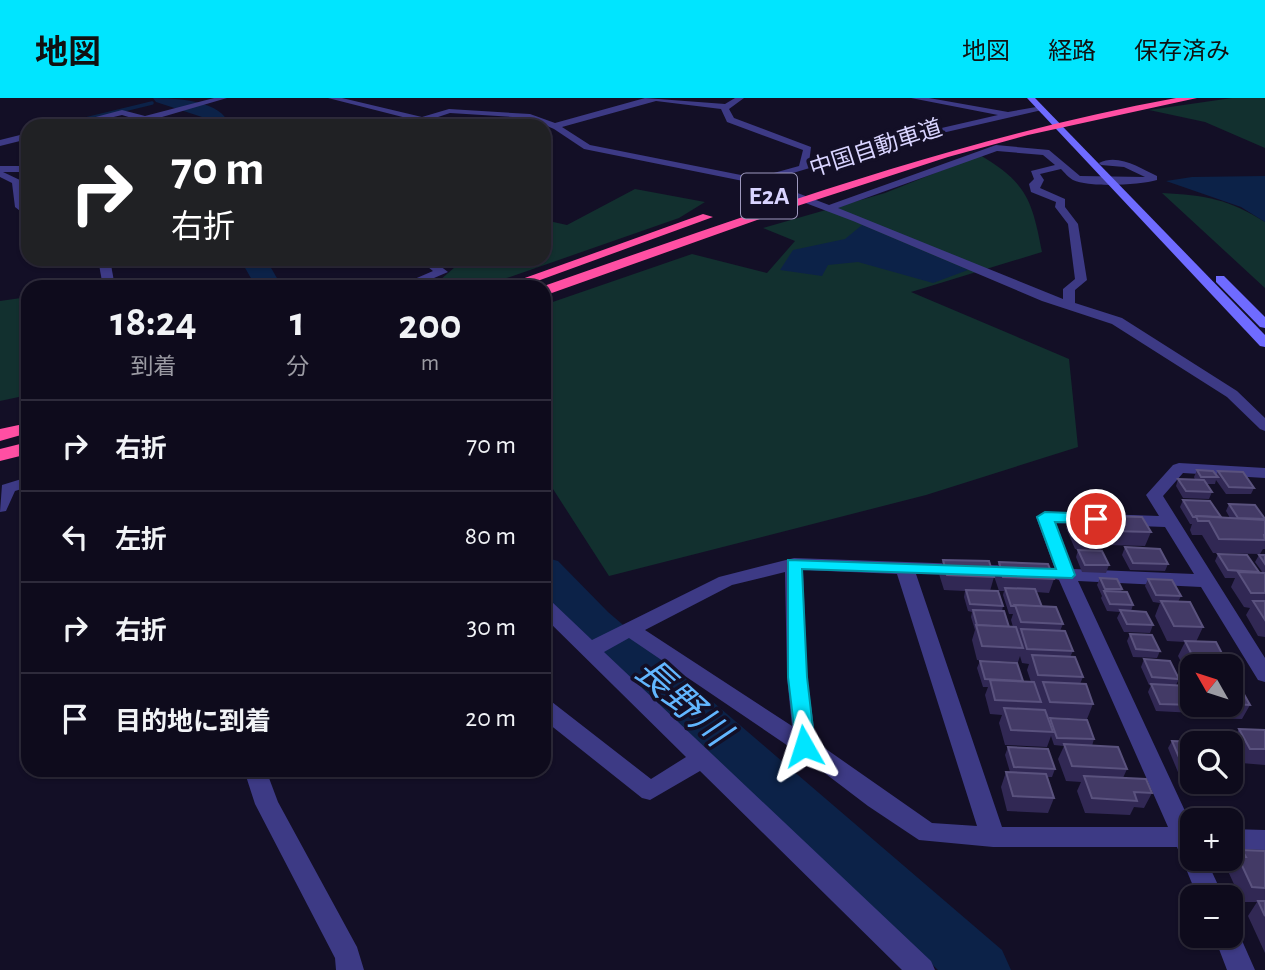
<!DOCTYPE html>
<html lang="ja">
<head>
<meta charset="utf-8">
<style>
  body { margin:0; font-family:"Alegreya Sans","Noto Sans JP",sans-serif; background:#171425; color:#f1f3f6; height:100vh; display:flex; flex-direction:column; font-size:26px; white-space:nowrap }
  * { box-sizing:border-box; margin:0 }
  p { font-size:23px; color:#9b9ba3 }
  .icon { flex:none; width:38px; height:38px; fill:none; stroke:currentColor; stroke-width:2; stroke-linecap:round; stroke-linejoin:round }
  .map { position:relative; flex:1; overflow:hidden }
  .sheet { position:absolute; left:21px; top:182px; width:530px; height:497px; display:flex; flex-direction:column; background:#0e0b1c; border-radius:21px; box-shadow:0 2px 5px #0004,0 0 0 2px #2e2b3b }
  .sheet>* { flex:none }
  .guide { position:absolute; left:21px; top:21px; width:530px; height:147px; border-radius:21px; box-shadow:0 2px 5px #0004,0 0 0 2px #2e2b3b; background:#202124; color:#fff; overflow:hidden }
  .needle { width:46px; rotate:309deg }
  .fabs { position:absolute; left:1180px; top:556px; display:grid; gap:14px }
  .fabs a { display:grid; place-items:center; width:63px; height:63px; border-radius:14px; background:#0e0b1c; box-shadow:0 2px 5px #0004,0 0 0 2px #2e2b3b; font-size:35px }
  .pin { position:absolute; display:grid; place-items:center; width:60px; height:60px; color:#fff; margin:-30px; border:4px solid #fff; border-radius:50%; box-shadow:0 2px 7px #0007 }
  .me { position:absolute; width:77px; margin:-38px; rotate:354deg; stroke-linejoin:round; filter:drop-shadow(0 0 5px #0008) }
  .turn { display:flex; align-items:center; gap:24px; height:147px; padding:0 35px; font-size:32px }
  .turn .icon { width:91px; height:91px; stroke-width:2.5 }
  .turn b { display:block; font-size:49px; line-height:60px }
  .eta { display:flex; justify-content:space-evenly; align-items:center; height:119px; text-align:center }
  .eta b { font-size:42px; font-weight:700; line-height:49px }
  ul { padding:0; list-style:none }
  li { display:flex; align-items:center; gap:21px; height:91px; padding:0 35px; border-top:2px solid #2e2b3b }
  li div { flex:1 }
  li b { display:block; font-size:26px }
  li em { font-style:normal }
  header { display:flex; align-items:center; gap:42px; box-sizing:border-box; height:98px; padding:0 35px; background:#00e5ff; color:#111 }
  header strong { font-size:33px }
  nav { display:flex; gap:38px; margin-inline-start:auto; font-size:24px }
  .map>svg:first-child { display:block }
</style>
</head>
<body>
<header>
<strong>地図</strong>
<nav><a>地図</a><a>経路</a><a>保存済み</a></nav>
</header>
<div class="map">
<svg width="1265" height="872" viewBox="0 0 1265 872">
  <rect width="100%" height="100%" fill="#130f26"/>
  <!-- green -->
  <g fill="#12302f">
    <path d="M1232,0H1265V50L1205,24L1149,12Z"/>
    <path d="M980,57C1027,85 1032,102 1042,154L911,194L1069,261L1078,349L926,397L609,478L544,377V207L692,156L767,175L795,143L763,130L885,95Z"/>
    <path d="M635,91L705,104L679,120L510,179L476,189H432L455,169L442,161H544V122L567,127Z"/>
    <path d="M1162,95C1205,97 1228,101 1265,124V190Z"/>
    <path d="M28,199V297L0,303V203Z"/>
  </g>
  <!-- water -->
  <g fill="#0c2248">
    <path d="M1265,78V124L1241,109L1166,83L1192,79Z"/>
    <path d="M862,127L968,172L933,185L858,164L828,167L822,178L780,172L793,152L845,141Z"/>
  </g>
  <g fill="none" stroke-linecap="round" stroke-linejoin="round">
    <!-- stream -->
    <path stroke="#0c2248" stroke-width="3.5" d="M57,28L152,5"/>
    <!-- river -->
    <g fill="#0c2248" fill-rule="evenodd">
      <path d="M153,0C174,0 224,2 229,28H211L202,19L156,4Z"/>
      <path d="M240,161H266L282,189H256Z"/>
      <path d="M544,459L558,463L608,514L1002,852L1011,872H938L544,500Z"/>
    </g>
    <!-- street -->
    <g fill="#3d3a85" fill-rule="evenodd">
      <path d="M214,0H227L145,24L122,17L76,28H62L122,12L145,18Z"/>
      <path d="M328,0H342L422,19L449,11L530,16L555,25L645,0L725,6L735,0H744L729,11L734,20L811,49L809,65L872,46L998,17L911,0H929L1008,14L1042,8V12L877,50L766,83L829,107L996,47L1049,52L1080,78L1145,79L1124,69L1101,67L1099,65C1118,55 1140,70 1157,78V82C1140,87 1090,90 1073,82C1069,80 1064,74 1061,71L1040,76L1044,82L1040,90L1065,101V109L1078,126L1087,182L1075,192V205L1122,220L1237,293L1265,320V333L1260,331L1227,299L1112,226L1042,203L853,123L753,85L584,51L554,31L529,20L450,15L432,21L453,28H438ZM656,3L721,11L727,24L803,52L799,68L756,80L590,47L562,29ZM997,53L1043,57L1055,67L1031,73L1034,81L1029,86L1031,94L1056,104L1055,109L1068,126L1075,181L1063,191V201L838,110Z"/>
      <path d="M28,35V41L0,48V42Z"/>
      <path d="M0,68H28V74H3L22,83L28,119L15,109L12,85L0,79Z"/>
      <path d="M98,161H110L115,189H103Z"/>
      <path d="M418,161H431L448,174L413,189H396L433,173Z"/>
      <path d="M1179,365L1265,370V380L1183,375L1163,398L1265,560V584L1258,582L1201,489L1078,483L1192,728V761H1206L1224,800H1198L1177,749H993L919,742L868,708L797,654L629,540L604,554L931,863L935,872H902L700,673L650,702L642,700L544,622V602L552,604L651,681L686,659L544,519V502L551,503L592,542L719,479L794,460L1019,468L1028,474L1025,478L916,476L1002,729H1168L1059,482L1051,480L1048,476L1055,471L1036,419L1045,414L1159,418L1146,397L1173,367ZM1056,425L1165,429L1194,476L1073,471ZM803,472L897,476L977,728L932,725L816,644L807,579ZM785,474L787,579L792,628L645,532L732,487Z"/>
      <path d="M28,379V389L15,393L6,413L0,414L2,387Z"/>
      <path d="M244,672H266L278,704L357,849L364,872H336L335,860L255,706Z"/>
      <path d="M1230,731L1265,732V752L1230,751Z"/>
      <path d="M1230,827L1236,829L1255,872H1227L1214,838H1230Z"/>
    </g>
    <!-- secondary -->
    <g fill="#6f6bff" fill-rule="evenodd">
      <path d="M1027,0H1035L1265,237V249L1260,248Z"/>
      <path d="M1216,178H1224L1265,219V230L1260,229L1216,184Z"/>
    </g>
    <!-- highway -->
    <g fill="#ff4fa3" fill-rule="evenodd">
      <path d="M1176,0H1197L1028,37L948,59L788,111L549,196L544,197V189H541C750,116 958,40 1176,0Z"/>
      <path d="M703,116L713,119L521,189H500Z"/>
      <path d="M28,325V335L0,343V331Z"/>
      <path d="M28,344V356L0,363V351Z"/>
    </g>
  </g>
  <!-- wall -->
  <g fill="#312854">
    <path d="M1197,372L1216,377L1218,373L1254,390L1251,396H1226L1216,382L1215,386H1206L1212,394L1209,401L1183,400L1176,388L1178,381L1195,382L1194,379Z"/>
    <path d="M1183,402L1221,419L1230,420L1226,413L1229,406L1265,421V451H1263L1260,456L1213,455L1202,437H1192L1190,432L1192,426H1190L1180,409Z"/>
    <path d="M1070,416L1101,426L1104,418L1151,434L1145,448L1106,447L1104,444L1101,452L1075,451L1066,430Z"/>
    <path d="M1125,449L1168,466L1165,473L1130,472L1122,457Z"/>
    <path d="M1078,452L1109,467L1106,475L1082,474L1076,459Z"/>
    <path d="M1218,456L1259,474L1258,475H1263L1255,464L1259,457H1265V539L1258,538L1246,517L1250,510L1244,509L1231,489L1235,480H1225L1215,463Z"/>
    <path d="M943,462L994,479L990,493L1003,508L1002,513L1009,529H1013L1011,522L1013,516H1009L1003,497L1004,493H999L994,478L999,464L1054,481L1049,495L1036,494L1042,509L1063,526L1060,533L1073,553L1070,559L1083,579L1080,586L1093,606L1087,621L1048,619L1049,623L1050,620L1094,641L1092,648L1127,671L1123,680L1152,695L1144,710L1134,709L1130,717L1085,715L1077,693L1081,684L1066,683L1058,661L1064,648L1054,647L1051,638L1047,649L1005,647L999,625L1002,617L990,616L985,597L988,589H983L977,570L980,563L1023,584H1031L1027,572L1029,566L1022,565L1020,558L1018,564L977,562L972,542L975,532L971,519L972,514L968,513L964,499L965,493L944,492L939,476Z"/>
    <path d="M1100,480L1122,491L1121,494L1133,507L1131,513L1153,527L1150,535L1124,534L1117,520L1120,514L1107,513L1101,500L1102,498L1097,487Z"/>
    <path d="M1148,481L1181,498L1178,504L1203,529L1196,544L1229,569H1192V585L1178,558L1185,544L1167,543L1155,518L1160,505L1153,504L1145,488Z"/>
    <path d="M1130,536L1160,553L1157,560L1133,559L1127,543Z"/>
    <path d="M1144,561L1179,581L1176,587L1197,607L1194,615L1156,613L1148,594L1151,587H1149L1141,569Z"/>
    <path d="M1230,582L1250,607L1242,621L1205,620L1199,607H1230Z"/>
    <path d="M1239,631L1265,632V667L1241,665L1231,646Z"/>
    <path d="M1172,643L1192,646V679H1180L1168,650Z"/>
    <path d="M1008,649L1055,671L1052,679H1047L1054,700L1048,715L1007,713L1001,689L1006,674H1010L1005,657Z"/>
    <path d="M1242,752L1265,753V855L1248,818L1257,804H1242L1228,773Z"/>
  </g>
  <!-- building -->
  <g fill="#433a66" stroke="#5a527e" stroke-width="2">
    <path d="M1197,372L1213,373L1218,379H1201Z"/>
    <path d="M1218,373L1243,374L1254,390L1229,389Z"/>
    <path d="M1178,381L1204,382L1212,394L1186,393Z"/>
    <path d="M1183,402L1210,403L1221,419L1196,418V419H1193Z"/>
    <path d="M1229,406L1255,407L1265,421L1238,420Z"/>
    <path d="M1070,416L1096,417L1107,438L1080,437Z"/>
    <path d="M1104,418L1142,419L1151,434L1111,433Z"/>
    <path d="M1196,418L1265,422V437H1264L1265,442L1219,441L1209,423H1198Z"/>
    <path d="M1125,449L1160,451L1168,466L1133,465Z"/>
    <path d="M1078,452L1102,453L1109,467H1085Z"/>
    <path d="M1218,456L1247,457L1259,474L1228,472Z"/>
    <path d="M1259,457H1265V466Z"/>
    <path d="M943,462L989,463L994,479L947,477Z"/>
    <path d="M999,464L1048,466L1054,481L1003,479Z"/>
    <path d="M1238,474L1265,475V495H1251Z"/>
    <path d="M1100,480L1117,481L1122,491H1105Z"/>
    <path d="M1148,481L1172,482L1181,498L1156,497Z"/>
    <path d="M1005,490L1035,491L1042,509L1015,507L1016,508H1011Z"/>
    <path d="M966,492L998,493L1003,508L970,506Z"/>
    <path d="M1104,493L1127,494L1133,507L1110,506Z"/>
    <path d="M1161,503L1190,504L1203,529L1174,528Z"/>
    <path d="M1253,503H1265V522Z"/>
    <path d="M1015,507L1056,509L1063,526L1021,524Z"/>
    <path d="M973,512L1004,513L1009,529L977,527Z"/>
    <path d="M1120,512L1146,514L1153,527L1127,526Z"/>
    <path d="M976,527L1016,529L1023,550L982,548Z"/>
    <path d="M1021,531L1065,533L1073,553L1027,551Z"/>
    <path d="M1130,536L1152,537L1160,553L1136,551Z"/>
    <path d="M1185,543L1216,544L1229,569H1198Z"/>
    <path d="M1032,557L1075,559L1083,579L1038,577Z"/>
    <path d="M1144,561L1170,563L1179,581L1152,579Z"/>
    <path d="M980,563L1017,565L1023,583L985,581Z"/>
    <path d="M990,582L1034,584L1041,604L995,602Z"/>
    <path d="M1230,582H1236L1250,607L1230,606Z"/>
    <path d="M1043,584L1086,586L1093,606L1050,604Z"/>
    <path d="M1151,586L1188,588L1192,596V607L1160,606Z"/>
    <path d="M1004,610L1045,612L1053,634L1011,632Z"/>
    <path d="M1050,620L1087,622L1094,641L1057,640Z"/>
    <path d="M1239,631L1265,632V651H1250Z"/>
    <path d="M1172,643L1199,644L1200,646H1192V672L1184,671Z"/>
    <path d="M1064,646L1118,649L1127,671L1072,668Z"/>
    <path d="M1008,649L1048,651L1055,671L1014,669Z"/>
    <path d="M1006,674L1046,676L1054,700L1013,698Z"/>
    <path d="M1084,678L1146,681L1152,695L1134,694L1137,703L1092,700Z"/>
    <path d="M1242,752L1265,753V790L1252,789L1238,759H1246Z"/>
    <path d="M1258,803H1265V818Z"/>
  </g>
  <!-- route -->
  <path fill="#00e5ff" stroke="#0095a6" stroke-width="2" d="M1045,414L1096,416L1103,421L1096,425L1055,424L1075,477L1072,480L802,471L807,579L815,648L812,653H797L788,579V462L1056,471L1037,419Z"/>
  <g text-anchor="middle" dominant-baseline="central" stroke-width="7" stroke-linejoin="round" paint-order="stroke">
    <!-- far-street labels -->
    <g font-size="23" fill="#d9d4ff" stroke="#130f26">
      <text transform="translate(876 51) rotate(-18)">中国自動車道</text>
    </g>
    <!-- shield labels -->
    <rect fill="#130f26" stroke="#9e99be" stroke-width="2" x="741" y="75.5" width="56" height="45" rx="5"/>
    <g font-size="26" font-weight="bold" fill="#d9d4ff">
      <text x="769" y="98">E2A</text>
    </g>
    <!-- near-water labels -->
    <g font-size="37" font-style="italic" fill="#62b6ff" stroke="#130f26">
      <text transform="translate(682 604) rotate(42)">長野川</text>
    </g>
  </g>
</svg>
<div class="fabs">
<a><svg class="needle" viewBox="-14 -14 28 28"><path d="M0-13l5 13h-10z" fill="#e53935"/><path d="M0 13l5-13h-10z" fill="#9b9ba3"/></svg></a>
<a><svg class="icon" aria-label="search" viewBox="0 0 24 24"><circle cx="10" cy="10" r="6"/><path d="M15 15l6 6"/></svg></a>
<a>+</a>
<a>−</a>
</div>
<div class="pin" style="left:1096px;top:421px;background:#d93025"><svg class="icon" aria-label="arrive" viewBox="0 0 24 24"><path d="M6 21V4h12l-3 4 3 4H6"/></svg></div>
<svg class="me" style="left:804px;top:648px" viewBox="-20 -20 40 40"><path d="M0-17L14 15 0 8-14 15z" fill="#00e5ff" stroke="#fff" stroke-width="4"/></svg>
<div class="guide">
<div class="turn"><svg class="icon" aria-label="right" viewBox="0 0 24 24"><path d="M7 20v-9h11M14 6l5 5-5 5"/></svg><div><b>70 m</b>右折</div></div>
</div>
<section class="sheet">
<div class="eta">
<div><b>18:24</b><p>到着</p></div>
<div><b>1</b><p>分</p></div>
<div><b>200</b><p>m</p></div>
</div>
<ul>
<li><svg class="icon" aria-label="right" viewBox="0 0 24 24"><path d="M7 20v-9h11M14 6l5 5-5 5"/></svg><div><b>右折</b></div><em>70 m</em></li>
<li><svg class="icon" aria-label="left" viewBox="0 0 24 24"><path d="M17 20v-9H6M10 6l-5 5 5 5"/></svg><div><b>左折</b></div><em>80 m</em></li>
<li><svg class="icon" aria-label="right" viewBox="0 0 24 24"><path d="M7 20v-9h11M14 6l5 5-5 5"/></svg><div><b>右折</b></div><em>30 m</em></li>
<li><svg class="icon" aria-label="arrive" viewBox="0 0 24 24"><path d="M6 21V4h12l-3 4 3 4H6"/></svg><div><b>目的地に到着</b></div><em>20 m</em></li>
</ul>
</section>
</div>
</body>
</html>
